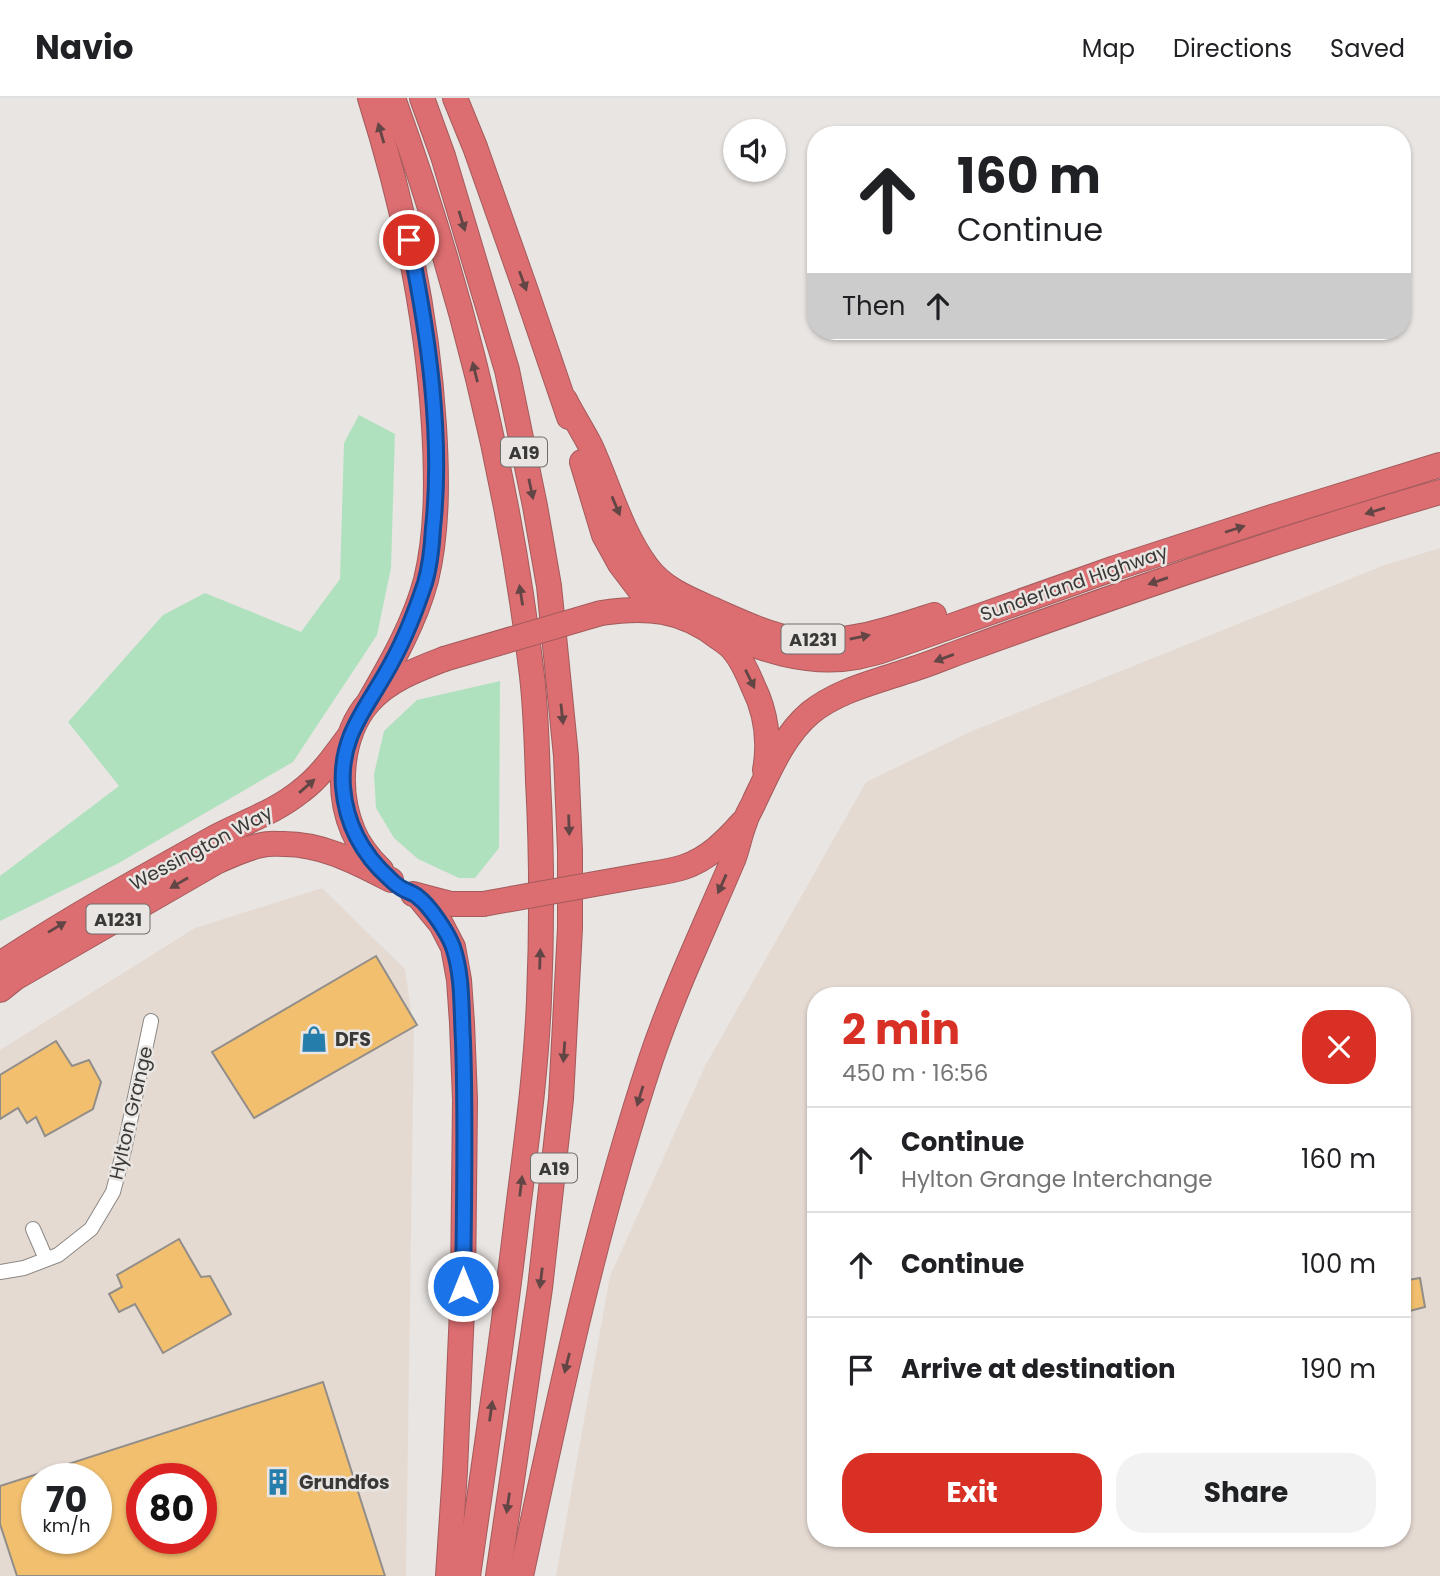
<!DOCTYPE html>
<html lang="en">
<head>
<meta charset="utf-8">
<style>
  body { margin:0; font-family:Poppins,sans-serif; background:#f2f2f2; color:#202124; height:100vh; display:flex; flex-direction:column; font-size:26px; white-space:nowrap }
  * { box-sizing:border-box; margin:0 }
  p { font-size:23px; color:#757577 }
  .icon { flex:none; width:38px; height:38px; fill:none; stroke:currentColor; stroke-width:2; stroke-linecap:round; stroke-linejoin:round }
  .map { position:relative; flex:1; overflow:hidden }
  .sheet { position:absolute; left:807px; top:889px; width:604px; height:560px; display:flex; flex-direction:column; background:#fff; border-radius:28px; box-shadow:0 2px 5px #0004 }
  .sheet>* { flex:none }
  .guide { position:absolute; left:807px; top:28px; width:604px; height:214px; border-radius:28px; box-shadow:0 2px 5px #0004; background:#fff; color:#202124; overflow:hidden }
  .tools { position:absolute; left:723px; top:21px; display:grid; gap:14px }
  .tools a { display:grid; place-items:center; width:63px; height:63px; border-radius:50%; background:#fff; box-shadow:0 2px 5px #0004; font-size:35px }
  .speed { position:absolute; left:21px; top:1365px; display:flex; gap:14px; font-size:35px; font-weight:700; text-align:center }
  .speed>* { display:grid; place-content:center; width:91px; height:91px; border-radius:50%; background:#fff; box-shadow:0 2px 5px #0004; line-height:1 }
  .speed small { font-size:18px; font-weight:400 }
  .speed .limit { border:10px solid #d22; background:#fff; color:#111 }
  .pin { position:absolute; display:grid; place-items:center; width:60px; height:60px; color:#fff; margin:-30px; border:4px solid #fff; border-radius:50%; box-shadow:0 2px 7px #0007 }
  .me { position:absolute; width:77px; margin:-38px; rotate:0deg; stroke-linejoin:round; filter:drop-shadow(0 0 5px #0008) }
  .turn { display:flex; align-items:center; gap:24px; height:147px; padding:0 35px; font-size:32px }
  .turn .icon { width:91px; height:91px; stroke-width:2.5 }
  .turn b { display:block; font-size:49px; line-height:60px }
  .then { display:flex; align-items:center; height:66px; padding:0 35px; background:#0003; gap:14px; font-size:26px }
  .round { display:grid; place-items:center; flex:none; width:74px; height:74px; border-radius:28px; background:#f2f2f2 }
  .summary { display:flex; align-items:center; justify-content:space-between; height:119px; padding:0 35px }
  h1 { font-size:42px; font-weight:700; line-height:52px; color:#d93025 }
  .button { display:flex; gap:14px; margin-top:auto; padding:14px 35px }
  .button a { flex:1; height:80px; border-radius:28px; background:#d93025; color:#fff; font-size:28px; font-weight:700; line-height:80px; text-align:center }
  .button a+a { background:#f2f2f2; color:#202124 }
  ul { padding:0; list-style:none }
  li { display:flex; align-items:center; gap:21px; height:105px; padding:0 35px; border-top:2px solid #e0e0e0 }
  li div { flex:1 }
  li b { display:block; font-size:26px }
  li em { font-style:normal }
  header { display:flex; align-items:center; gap:42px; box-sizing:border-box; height:98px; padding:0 35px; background:#fff; border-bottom:2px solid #e0e0e0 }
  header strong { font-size:33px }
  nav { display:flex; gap:38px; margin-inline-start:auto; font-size:24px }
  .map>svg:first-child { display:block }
</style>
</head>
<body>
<header>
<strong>Navio</strong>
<nav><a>Map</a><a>Directions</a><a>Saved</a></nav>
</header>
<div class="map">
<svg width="1440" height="1478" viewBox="0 0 1440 1478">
  <rect width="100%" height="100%" fill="#e9e5e2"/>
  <!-- built -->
  <g fill="#e5dad2" fill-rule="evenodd">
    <path d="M1440,450V1478H556L610,1178L705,968L866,684L972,633L1382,468ZM816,898H1402V1440H816Z"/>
    <path d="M322,790L405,871L414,933L406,1478H0V952L195,830ZM37,1381H96V1440H37ZM142,1381H201V1440H142Z"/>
  </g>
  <!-- green -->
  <g fill="#b0e1bf">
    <path d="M359,317L395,336L391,470L377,537L293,664L117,766L0,823V778L119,688L68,624L163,517L205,495L301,534L340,481L344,345Z"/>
    <path d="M500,583L499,750L475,780H459L418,761L394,740L376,710L374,676L384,633L417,602Z"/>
  </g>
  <!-- building -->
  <g fill="#f2bf6f" stroke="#918e8a" stroke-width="2" fill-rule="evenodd">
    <path d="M376,858L417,927L254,1020L212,954Z"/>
    <path d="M56,943L72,968L89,962L101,984L93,1011L45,1038L36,1019L27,1025L18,1010L0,1021V977Z"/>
    <path d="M179,1141L201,1179L210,1178L231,1216L163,1255L135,1206L119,1214L109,1196L122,1189L117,1177Z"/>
    <path d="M1420,1180L1425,1209L1402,1215V1183Z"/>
    <path d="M323,1284L385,1478H17L0,1426V1388ZM37,1381H96V1440H37ZM142,1381H201V1440H142Z"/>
  </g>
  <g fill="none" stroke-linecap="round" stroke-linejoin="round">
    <defs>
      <g id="street">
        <path d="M33,1131L46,1161"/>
        <path d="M0,1174L24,1170L58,1157L91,1131L113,1094L124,1052L151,923"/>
      </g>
      <g id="highway">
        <path d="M370,0C404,108 427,215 434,328C437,378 438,432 426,482C415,524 392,564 370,602"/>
        <path d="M393,0C460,186 509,381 532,578C536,613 537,648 538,683C542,756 542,829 539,902C536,975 526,1047 517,1119C503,1239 485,1359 468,1478"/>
        <path d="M422,0L443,58L507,272L535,408L549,488L566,658L570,753V830L561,1001L540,1190L498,1478"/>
        <path d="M455,0L475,49L526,193L569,319"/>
        <path d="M565,302C573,318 583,333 591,349C609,389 621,434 647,469C663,491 689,501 714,512C739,523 766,536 794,541C842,548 888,532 934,517"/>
        <path d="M582,364L604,437L620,466L645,499L670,514"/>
        <path d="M601,515C646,508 682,511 719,540C725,544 731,548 735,554C743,564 748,576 753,588C766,614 770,644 765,672"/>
        <path d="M707,530C754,548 805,569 857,559C866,557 875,555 884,552L1115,470L1278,417L1440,367"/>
        <path d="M381,772C370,761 359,748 353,733C336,693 340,637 369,604C388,582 418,571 444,561"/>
        <path d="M645,777C658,775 672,773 684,769C708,761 726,743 742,725"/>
        <path d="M413,796L451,806H483"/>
        <path d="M418,798L441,826L453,849L459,882L462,925L465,1002L463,1188L455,1373L448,1478"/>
        <path d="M0,866C68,821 140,781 212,741C241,725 274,715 301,693C321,678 335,657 350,637"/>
        <path d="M0,892L15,880L216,764C231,757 246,750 262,747C269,745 276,746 284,746C323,746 356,764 391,782"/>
        <path d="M521,1478C558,1304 595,1130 651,961C674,893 705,828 733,762C738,749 740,736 745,724C747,716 752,710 755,702C769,673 784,637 810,615C837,593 872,585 904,574C922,569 939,562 957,555C1116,497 1277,441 1440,394"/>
      </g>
    </defs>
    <!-- street casing -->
    <use href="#street" stroke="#8b8784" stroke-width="16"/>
    <!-- highway casing -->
    <use href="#highway" stroke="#a35b5c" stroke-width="26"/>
    <!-- street -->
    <use href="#street" stroke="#fff" stroke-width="14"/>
    <!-- highway -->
    <use href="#highway" stroke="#dc6d70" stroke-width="24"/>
    <defs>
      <g id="highway-bridge">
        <path d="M444,561L601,515"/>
        <path d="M483,806L645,777"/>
      </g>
    </defs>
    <!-- highway-bridge casing -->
    <use href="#highway-bridge" stroke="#a35b5c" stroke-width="26" stroke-linecap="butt"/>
    <!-- highway-bridge -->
    <use href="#highway-bridge" stroke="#dc6d70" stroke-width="24"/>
  </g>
  <!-- one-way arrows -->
  <defs><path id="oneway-solid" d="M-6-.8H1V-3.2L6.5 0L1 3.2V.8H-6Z" transform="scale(1.75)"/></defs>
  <g fill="#624645">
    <use href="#oneway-solid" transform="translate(381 35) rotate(-106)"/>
    <use href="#oneway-solid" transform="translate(462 123) rotate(73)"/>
    <use href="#oneway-solid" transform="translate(523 183) rotate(70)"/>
    <use href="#oneway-solid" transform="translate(475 274) rotate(-104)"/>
    <use href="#oneway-solid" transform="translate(531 391) rotate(78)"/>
    <use href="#oneway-solid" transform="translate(616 408) rotate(67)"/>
    <use href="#oneway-solid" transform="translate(1375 413) rotate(163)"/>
    <use href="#oneway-solid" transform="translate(1235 431) rotate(-18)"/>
    <use href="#oneway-solid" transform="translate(1158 483) rotate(161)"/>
    <use href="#oneway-solid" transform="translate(521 497) rotate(-99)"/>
    <use href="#oneway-solid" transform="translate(860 539) rotate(-12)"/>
    <use href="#oneway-solid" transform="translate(944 560) rotate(160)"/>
    <use href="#oneway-solid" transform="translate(750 581) rotate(64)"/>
    <use href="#oneway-solid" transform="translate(562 616) rotate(84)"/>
    <use href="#oneway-solid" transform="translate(307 688) rotate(-41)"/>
    <use href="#oneway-solid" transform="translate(569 727) rotate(88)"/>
    <use href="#oneway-solid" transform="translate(179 785) rotate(150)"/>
    <use href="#oneway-solid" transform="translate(722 786) rotate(114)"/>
    <use href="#oneway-solid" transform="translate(57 829) rotate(-31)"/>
    <use href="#oneway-solid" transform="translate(540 861) rotate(-88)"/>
    <use href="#oneway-solid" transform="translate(564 954) rotate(94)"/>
    <use href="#oneway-solid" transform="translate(640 998) rotate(107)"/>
    <use href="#oneway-solid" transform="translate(521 1088) rotate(-83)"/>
    <use href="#oneway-solid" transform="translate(541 1180) rotate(97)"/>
    <use href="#oneway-solid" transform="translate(567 1265) rotate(104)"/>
    <use href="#oneway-solid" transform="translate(491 1313) rotate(-82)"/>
    <use href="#oneway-solid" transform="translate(508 1405) rotate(98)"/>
  </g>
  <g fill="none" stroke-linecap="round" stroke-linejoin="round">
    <defs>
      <path id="route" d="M409,142C428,234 443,337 433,430C432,448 430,468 425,485C416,512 406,538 393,562C370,607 339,635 343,689C346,726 363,757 390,781C394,785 399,789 403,791C408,794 414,795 418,799C430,808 448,835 453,849C463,878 461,912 463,943C466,1025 464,1106 463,1188"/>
    </defs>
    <!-- route casing -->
    <use href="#route" stroke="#114b97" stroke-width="18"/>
    <!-- route -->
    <use href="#route" stroke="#1a73e8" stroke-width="12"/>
  </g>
  <!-- icons -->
  <defs>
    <symbol id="shop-bare" viewBox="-9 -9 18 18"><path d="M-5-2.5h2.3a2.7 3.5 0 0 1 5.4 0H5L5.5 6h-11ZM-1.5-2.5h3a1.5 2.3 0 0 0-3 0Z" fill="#247dab" stroke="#e9e5e2" stroke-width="2.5" paint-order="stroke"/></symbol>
    <symbol id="building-bare" viewBox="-9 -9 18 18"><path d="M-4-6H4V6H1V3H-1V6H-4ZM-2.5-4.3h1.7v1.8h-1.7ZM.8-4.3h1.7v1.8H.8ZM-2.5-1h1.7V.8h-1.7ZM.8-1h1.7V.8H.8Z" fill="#247dab" stroke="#e9e5e2" stroke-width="2.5" paint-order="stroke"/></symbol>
  </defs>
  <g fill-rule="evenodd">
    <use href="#shop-bare" x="295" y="922" width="38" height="38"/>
    <use href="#building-bare" x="259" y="1365" width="38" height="38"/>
  </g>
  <g text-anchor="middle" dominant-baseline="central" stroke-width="5" stroke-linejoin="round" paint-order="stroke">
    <!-- shield labels -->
    <g fill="#e9e5e2" stroke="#6e6d6a" stroke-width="2">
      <rect x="501" y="339.5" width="46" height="29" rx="5"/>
      <rect x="781.5" y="526.5" width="63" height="29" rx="5"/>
      <rect x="86.5" y="806.5" width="63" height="29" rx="5"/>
      <rect x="531" y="1055.5" width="46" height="29" rx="5"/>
    </g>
    <g font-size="18" font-weight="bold" fill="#3a3937">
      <text x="524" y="354">A19</text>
      <text x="813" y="541">A1231</text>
      <text x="118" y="821">A1231</text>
      <text x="554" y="1070">A19</text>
    </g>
    <!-- street labels -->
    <g font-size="19" fill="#3a3937" stroke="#e9e5e2">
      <text transform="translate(1074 485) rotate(-19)">Sunderland Highway</text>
      <text transform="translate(201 750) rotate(-28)">Wessington Way</text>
      <text transform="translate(131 1015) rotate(-77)">Hylton Grange</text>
    </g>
    <!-- poi labels -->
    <g font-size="19" font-weight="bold" fill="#3a3937" stroke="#e9e5e2" text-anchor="start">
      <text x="335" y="941">DFS</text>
      <text x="299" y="1384">Grundfos</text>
    </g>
  </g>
</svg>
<div class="tools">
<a><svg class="icon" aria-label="sound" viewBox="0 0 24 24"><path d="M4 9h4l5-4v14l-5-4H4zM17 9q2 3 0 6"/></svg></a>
</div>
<div class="speed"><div>70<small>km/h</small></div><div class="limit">80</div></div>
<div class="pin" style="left:409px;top:142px;background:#d93025"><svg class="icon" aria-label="arrive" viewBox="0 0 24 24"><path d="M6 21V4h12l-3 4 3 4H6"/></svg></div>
<svg class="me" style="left:463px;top:1188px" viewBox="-20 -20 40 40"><circle r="17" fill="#1a73e8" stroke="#fff" stroke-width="3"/><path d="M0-11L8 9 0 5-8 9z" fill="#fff"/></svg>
<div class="guide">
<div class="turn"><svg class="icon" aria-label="ahead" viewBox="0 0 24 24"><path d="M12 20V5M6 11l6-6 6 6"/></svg><div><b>160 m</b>Continue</div></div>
<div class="then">Then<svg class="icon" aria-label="ahead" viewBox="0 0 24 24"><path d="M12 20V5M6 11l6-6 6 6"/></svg></div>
</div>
<section class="sheet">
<div class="summary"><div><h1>2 min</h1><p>450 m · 16:56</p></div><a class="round" style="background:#d93025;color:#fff"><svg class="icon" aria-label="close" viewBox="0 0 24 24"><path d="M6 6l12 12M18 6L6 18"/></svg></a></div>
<ul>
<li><svg class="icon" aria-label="ahead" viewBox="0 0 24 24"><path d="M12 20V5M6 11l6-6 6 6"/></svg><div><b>Continue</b><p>Hylton Grange Interchange</p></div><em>160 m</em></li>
<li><svg class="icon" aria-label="ahead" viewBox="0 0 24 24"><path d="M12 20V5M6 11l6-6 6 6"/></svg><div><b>Continue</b></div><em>100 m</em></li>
<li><svg class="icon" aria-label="arrive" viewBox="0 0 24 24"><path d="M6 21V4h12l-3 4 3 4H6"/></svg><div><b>Arrive at destination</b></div><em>190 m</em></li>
</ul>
<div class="button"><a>Exit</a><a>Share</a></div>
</section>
</div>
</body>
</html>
